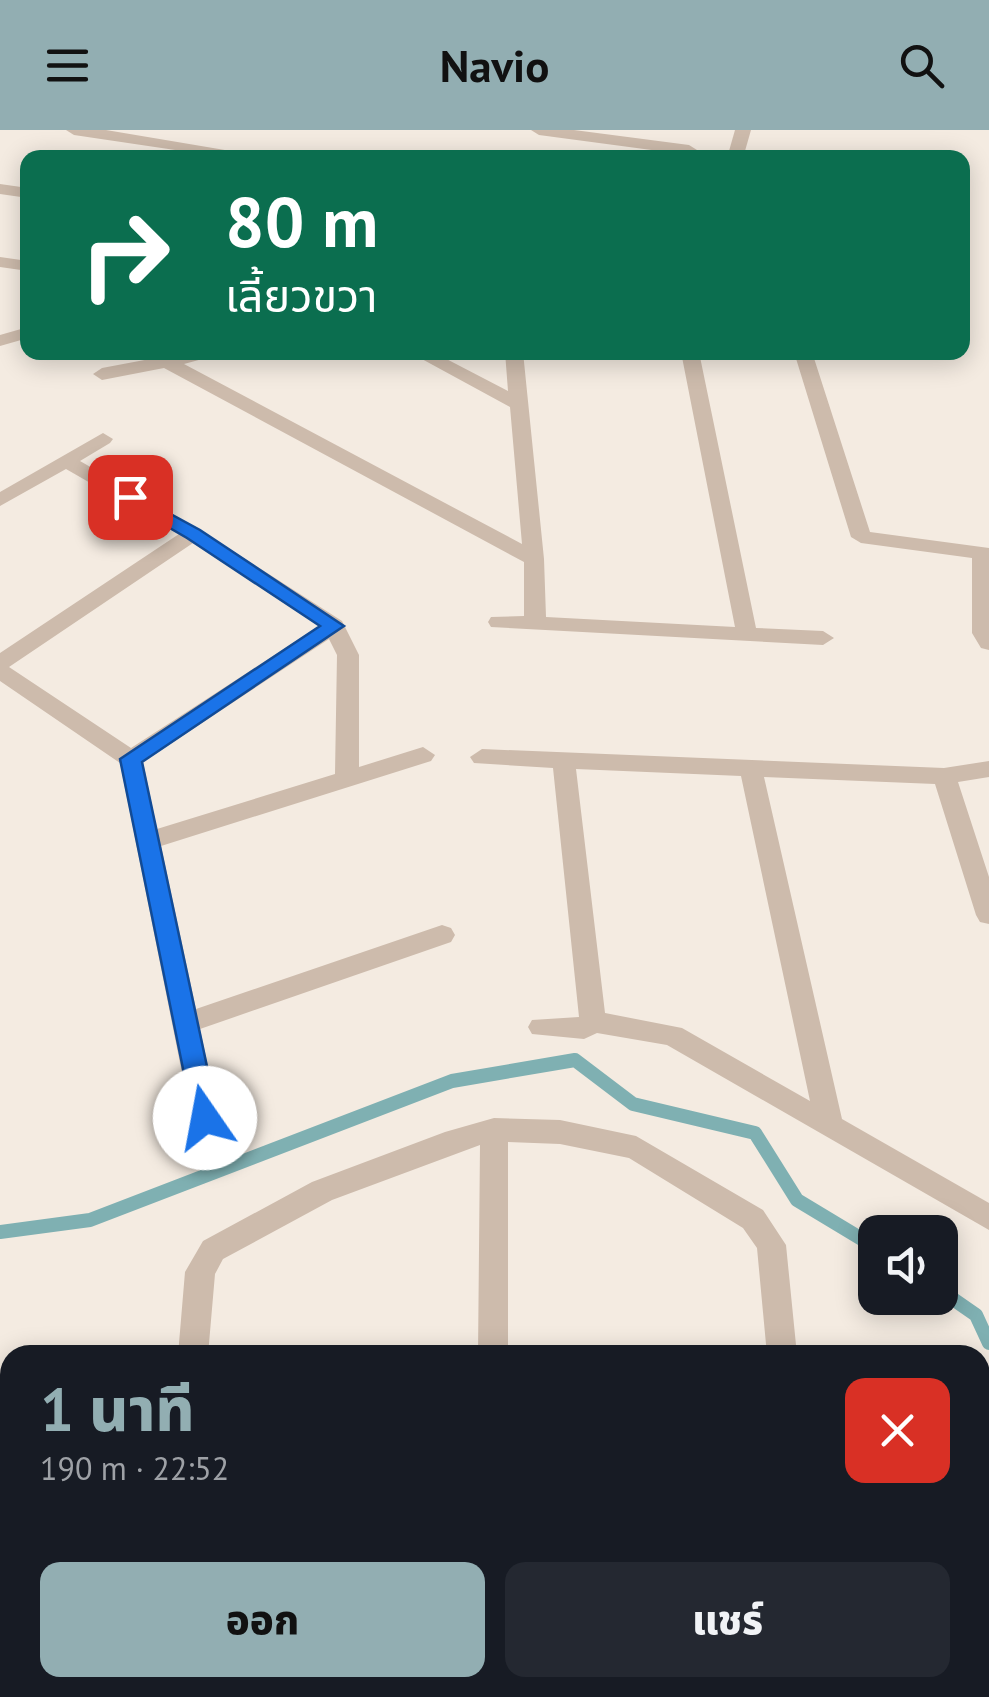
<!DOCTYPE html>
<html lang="th">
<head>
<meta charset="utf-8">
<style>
  body { margin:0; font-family:"PT Sans","Noto Sans Thai",sans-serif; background:#242831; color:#f1f3f6; height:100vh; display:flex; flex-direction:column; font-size:38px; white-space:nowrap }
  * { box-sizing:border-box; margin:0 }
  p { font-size:32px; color:#9ea1a6 }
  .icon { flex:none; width:55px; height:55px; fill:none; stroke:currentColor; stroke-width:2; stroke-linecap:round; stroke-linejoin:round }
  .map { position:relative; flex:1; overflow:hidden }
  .drawer { position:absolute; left:0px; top:1215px; width:990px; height:352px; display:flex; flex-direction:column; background:#171b24; border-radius:30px 30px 0 0; box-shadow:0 5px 25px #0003 }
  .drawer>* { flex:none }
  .guide { position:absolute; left:20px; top:20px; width:950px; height:210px; border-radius:20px; box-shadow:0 5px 25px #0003; background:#0b6e4f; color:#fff; overflow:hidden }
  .tools { position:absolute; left:858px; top:1085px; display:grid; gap:20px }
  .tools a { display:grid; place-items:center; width:100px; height:100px; border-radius:20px; background:#171b24; box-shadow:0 5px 25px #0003; font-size:50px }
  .pin { position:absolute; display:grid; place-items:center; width:85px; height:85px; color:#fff; margin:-42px; border-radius:20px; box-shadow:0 5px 15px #0006 }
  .me { position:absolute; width:110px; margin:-55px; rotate:348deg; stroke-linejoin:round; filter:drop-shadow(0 0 8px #0008) }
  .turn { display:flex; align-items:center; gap:35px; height:210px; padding:0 40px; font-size:45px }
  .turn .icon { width:130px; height:130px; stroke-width:2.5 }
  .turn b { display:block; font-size:70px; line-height:85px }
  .round { display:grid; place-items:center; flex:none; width:105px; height:105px; border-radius:20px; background:#242831 }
  .overview { display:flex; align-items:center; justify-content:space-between; height:170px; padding:0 40px }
  h1 { font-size:60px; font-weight:800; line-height:75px; color:#92aeb2 }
  .action { display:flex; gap:20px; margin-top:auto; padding:20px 40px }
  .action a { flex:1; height:115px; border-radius:20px; background:#92aeb2; color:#111; font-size:40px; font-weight:800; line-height:115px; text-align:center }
  .action a+a { background:#242831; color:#f1f3f6 }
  header { display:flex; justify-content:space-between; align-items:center; height:130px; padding:0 40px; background:#92aeb2; color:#111; font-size:45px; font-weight:800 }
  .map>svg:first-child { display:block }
</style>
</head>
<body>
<header><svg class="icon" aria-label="menu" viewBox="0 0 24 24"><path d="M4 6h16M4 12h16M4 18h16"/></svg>Navio<svg class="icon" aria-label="search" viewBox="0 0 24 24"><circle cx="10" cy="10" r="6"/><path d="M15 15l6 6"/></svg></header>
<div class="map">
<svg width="989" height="1567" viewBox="0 0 989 1567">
  <rect width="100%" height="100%" fill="#f4ebe1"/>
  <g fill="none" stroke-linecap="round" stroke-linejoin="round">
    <!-- stream -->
    <g stroke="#7fb0b2" stroke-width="14">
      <path d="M0,1102L90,1090L452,951L575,930L633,974L755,1003L797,1070L875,1117"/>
      <path d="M940,1160L976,1185L989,1213"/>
    </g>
    <!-- street -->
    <g fill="#cdbbac" fill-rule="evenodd">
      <path d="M66,0H106L273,28H229L74,5Z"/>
      <path d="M531,0H574L689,15L697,20L689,25L539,5Z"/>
      <path d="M735,0H751L743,28H727Z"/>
      <path d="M0,54L28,58V68L0,64Z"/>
      <path d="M0,127L28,131V141L0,137Z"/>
      <path d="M28,197V208L0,216V205Z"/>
      <path d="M187,222H228L184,234L522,414L510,277L409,222H433L508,261L505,222H523L544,429L546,487L735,497L681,222H699L756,498L823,501L834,508L823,515L491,497L488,492L491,487L524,486V432L164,238L102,250L93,244L102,238Z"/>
      <path d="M794,222H812L870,402L989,418V520L981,518L972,503V428L861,413L851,407Z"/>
      <path d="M103,303L113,309L110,313L80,331L200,400L342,491L359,525V637L423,617L435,625L431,631L161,716L196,879L442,795L451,798L455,805L451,812L200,899L219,988L215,996L205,999L195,996L191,988L120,633L0,551V523L179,404L66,339L0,376V362ZM193,413L319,496L131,618L9,537ZM329,509L337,525L335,644L157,699L143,632Z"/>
      <path d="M482,619L944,638L989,631V647L958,652L989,747V794L980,792L976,785L935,654L764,647L842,989L989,1073V1100L667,915L597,903L584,909L532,904L528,897L532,890L579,887L553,638L474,633L470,627ZM576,639L741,646L810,971L682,898L605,883Z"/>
      <path d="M494,988L560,990L636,1006L763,1080L786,1115L797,1225H767L757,1118L743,1098L629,1028L560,1014L508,1012V1225H478L480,1015L332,1070L223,1129L215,1144L208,1225H178L185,1142L203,1111L312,1052L445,1002Z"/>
      <path d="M980,1407L989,1408V1440L980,1439Z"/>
      <path d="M10,1542V1558H30L27,1567H0V1547Z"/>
      <path d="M139,1558H173L172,1567H138Z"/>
      <rect x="474" y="1558" width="34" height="9"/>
      <path d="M798,1558H832L833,1567H799Z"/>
    </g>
  </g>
  <!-- route -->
  <path fill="#1a73e8" stroke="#114b97" stroke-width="2.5" d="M130,362L200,400L344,496L142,632L218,988L214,995L205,998L196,995L193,988L120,629L320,496L187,408L123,371V363Z"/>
</svg>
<div class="tools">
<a><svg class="icon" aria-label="sound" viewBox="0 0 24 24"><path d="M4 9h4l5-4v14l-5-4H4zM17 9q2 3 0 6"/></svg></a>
</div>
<div class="pin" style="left:130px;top:367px;background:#d93025"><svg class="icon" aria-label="arrive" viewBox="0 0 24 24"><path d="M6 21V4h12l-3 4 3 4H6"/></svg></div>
<svg class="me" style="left:205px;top:988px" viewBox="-20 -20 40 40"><circle r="19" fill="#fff"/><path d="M0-13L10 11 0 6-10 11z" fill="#1a73e8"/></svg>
<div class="guide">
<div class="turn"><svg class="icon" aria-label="right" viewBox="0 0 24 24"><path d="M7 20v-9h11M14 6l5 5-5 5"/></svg><div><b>80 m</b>เลี้ยวขวา</div></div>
</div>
<section class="drawer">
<div class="overview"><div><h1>1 นาที</h1><p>190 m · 22:52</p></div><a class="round" style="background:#d93025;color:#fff"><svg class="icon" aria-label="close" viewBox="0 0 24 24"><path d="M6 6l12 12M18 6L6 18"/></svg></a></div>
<div class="action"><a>ออก</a><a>แชร์</a></div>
</section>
</div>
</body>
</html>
